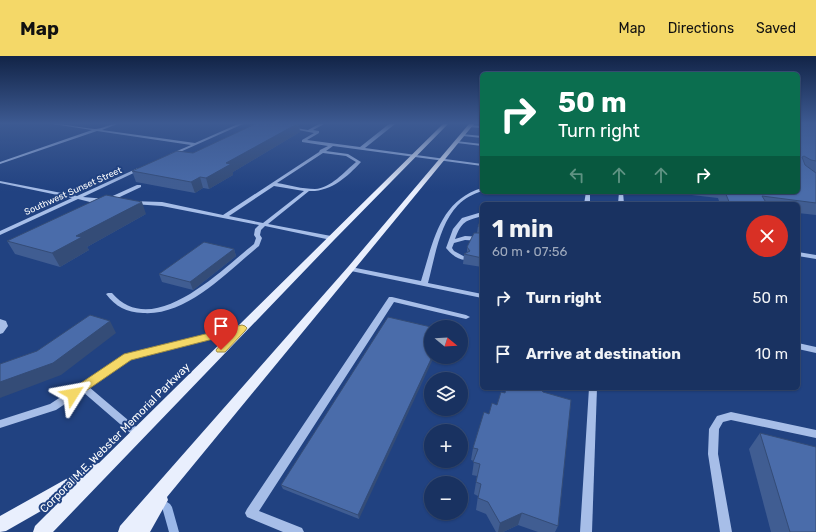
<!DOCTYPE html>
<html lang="en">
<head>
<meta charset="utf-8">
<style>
  body { margin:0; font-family:Rubik,sans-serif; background:#223a67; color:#f1f3f6; height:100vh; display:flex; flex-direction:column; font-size:15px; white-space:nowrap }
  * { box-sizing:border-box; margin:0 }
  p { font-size:13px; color:#9faabd }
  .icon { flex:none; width:22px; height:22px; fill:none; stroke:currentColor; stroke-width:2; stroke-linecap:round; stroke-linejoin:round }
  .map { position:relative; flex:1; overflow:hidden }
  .drawer { position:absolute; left:480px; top:146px; width:320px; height:188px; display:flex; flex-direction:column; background:#193261; border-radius:6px; box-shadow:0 1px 3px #0004,0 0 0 1px #374d76 }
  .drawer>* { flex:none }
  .guide { position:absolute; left:480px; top:16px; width:320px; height:122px; border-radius:6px; box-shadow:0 1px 3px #0004,0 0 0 1px #374d76; background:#0b6e4f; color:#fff; overflow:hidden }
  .needle { width:26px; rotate:108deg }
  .tools { position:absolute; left:424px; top:264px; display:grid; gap:8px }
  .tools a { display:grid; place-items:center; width:44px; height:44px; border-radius:50%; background:#193261; box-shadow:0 1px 3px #0004,0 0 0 1px #374d76; font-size:20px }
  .pin { position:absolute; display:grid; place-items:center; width:34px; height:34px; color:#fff; margin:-41px -17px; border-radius:50% 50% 50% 0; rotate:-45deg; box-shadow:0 0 4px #0007 }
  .pin .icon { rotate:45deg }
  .me { position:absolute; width:44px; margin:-22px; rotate:56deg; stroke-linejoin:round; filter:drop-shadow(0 0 3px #0008) }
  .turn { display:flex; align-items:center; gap:14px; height:84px; padding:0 12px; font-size:18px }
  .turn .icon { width:52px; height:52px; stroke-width:2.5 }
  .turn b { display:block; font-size:28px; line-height:34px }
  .lanes { display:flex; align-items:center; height:38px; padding:0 12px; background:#0003; justify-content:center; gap:20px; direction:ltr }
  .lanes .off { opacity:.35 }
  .round { display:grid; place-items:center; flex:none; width:42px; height:42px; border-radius:21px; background:#223a67 }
  .headline { display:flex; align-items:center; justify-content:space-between; height:68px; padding:0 12px }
  h1 { font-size:24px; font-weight:700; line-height:30px }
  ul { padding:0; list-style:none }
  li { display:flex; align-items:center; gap:12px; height:56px; padding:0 12px }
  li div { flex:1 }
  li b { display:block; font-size:15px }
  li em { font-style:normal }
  header { display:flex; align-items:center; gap:24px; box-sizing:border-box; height:56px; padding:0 20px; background:#f4d868; color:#111 }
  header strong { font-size:19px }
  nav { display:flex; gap:22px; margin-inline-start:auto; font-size:14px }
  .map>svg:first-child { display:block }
</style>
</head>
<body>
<header>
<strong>Map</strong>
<nav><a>Map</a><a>Directions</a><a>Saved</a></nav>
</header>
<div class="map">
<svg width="816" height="476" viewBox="0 0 816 476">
  <rect width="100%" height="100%" fill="#214281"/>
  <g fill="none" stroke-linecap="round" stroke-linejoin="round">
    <!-- stream -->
    <path fill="#9bb8e9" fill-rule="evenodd" d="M167,446L170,448L172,451L179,476H169L162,451L164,448Z"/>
    <!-- minor -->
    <g fill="#a7bee8" fill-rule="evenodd">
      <path d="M53,68C67,68 81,72 95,73C102,73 109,68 117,68L102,74L195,87L238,68H243L171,100L169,99L170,98L191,89L97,75L0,108V106L92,74Z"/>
      <path d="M319,68H324L313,74L319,75V77L307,84L360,91L389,68H395L365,92L482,108V110L333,90L326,95L348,98L361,106C347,121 331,136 309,135L268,168L331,180L334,182L333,183L331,184L265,170L261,174L260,179L262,182L259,190C227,216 187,260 143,257C126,256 116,251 106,238L108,237H112C153,285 221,214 254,188L256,182L254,179L255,173L259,169L162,150L133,148L131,147V145L162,146L223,159L319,96L320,94L328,90L302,86V84L314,77L288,72L290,71L308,74ZM323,97L346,100L356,106C344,116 331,132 315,133C302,133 289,129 277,127ZM274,130L304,135L263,167L229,160Z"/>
      <path d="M470,69L482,70V72L469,71Z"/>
      <path d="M462,78L482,80V82L463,80H462Z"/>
      <path d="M456,85L482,88V90L457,87H456Z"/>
      <path d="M138,112L142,113L83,141L106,143L137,129H141V131L107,147L105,145L90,146L78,143L0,179V175L72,142L0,127V125L77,140Z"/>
      <path d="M482,132V135C473,138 465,142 458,149C439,169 435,201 428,227L482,238V242L351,215L348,213L351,211L421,225C433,187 439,145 482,132Z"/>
      <path d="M586,136H590V148H584Z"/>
      <path d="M619,136H623L624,148H618Z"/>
      <path d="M482,156V160C465,165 462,165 455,183L465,180L482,181V185L465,184L454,187L452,192L454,195L467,202L468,203L467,204C459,205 451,198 446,192L453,173L462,162Z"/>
      <path d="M798,196L816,199V203L798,200Z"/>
      <path d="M389,241H392L466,259L470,261L466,263L394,246L259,455L302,472L304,476H283L247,461L245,457L247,453Z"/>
      <path d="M0,263L6,265L8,270L3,277L0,278Z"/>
      <path d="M242,269L245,270L246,272L245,274L131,303L89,331L141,375L143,378L141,381L138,382L135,381L83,336L56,354L0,372V364L50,348L125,299Z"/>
      <path d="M798,287L816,291V297L798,293Z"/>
      <path d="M589,332H597L592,476H580Z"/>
      <path d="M731,356L816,374V382L731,364L723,366L719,373L718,398L732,476H720L708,398L709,373L717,360Z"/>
    </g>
    <!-- major -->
    <g fill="#e9effd" fill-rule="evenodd">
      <path d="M443,68H448L334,184L53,476H33L35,470L62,443L6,475L0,476V460L93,408L99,407Z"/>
      <path d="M469,68H474L167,441L168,444L150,476H118L120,470L348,211Z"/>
    </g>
  </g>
  <!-- wall -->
  <g fill="#405d92">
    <path d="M798,68H816V159L798,157V148H720L718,142L674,137V136H798Z"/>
    <path d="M300,76L233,116V119L209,133L203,132L195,137L136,126L132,115L193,97Z"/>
    <path d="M146,158L87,191L89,194L60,211L15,198L7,185Z"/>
    <path d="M482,161V211L463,208L464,198L467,196V191L477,177L478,170Z"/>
    <path d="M234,193L236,200L193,234L162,226L159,218Z"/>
    <path d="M388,261L359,463L283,433L281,429Z"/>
    <path d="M505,337L558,470L555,476H538L518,469L503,476H496L486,458L476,454L478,440L474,438L477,420L472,419L474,405L471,404L473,392L489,358L497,349Z"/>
    <path d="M760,377L816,476H771L749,393Z"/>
  </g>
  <!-- shaded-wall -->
  <g fill="#344c77">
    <path d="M297,68H299L300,76L233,116V119L209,133L206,122L226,107Z"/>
    <path d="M200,121L203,132L195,137L191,126Z"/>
    <path d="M142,146L146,158L87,191L89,194L60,211L52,197L76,180Z"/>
    <path d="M234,193L236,200L193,234L190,226Z"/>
    <path d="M110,265L116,277L61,319L0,342V326Z"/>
    <path d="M432,301H434L359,463L358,459Z"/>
    <path d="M522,457L518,469L503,476H498L500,467Z"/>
  </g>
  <!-- building -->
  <g fill="#4a6caa" stroke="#344c77">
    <path d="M255,68H297L226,107L231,108L206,122L200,121L191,126L132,115L177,95L193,97Z"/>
    <path d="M798,68H816V105L811,104L804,100L802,101L805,109L816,117V147L762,140L767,148H730L725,136H798V87H799L798,86Z"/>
    <path d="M106,139L142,146L76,180L82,181L52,197L7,185Z"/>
    <path d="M482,161V171L478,170Z"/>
    <path d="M474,177H482V202L464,198L470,195L467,191Z"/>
    <path d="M204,186L234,193L190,226L159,218Z"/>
    <path d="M90,259L110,265L53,307L0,326V308L37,295Z"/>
    <path d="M388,261L431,271V301H432L358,459L281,429Z"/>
    <path d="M506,332H539L543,336L571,344L558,470L522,457L500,467L488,446L478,442L481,428L476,426L480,408L473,406L478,393L473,392L484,356L489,358L492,347L497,349L501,336L505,337Z"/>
    <path d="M760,377L816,391V476H790Z"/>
  </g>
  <!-- sky -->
  <linearGradient id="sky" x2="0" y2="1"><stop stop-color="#122447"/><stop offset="0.5" stop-color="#3d5a92"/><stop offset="1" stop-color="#3d5a92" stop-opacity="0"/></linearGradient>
  <rect width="816" height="135" fill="url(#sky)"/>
  <!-- route -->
  <path fill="#f4d868" stroke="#9f8c44" d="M242,269L245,270L247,272L245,275L225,296H217L216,294L229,279L131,304L77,341H69L67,338L69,335L124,298Z"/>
  <g text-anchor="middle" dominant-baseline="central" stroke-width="4" stroke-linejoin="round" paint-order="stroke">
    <!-- far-street labels -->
    <g font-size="9" fill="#fff" stroke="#214281">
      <text transform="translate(73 135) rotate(-24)">Southwest Sunset Street</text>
    </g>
    <!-- street labels -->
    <g font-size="11" fill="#fff" stroke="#214281">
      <text transform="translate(115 382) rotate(-45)">Corporal M.E. Webster Memorial Parkway</text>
    </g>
  </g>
</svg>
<div class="tools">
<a><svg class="needle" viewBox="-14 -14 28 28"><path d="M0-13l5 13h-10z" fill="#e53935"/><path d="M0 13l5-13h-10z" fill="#9faabd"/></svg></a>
<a><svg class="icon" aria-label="layers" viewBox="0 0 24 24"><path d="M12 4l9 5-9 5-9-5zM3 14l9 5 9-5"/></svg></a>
<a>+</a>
<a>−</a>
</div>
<div class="pin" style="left:221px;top:294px;background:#d93025"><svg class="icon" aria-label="arrive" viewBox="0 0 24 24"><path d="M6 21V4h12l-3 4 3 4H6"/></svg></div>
<svg class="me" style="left:73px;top:338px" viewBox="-20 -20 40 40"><path d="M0-17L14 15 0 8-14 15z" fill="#f4d868" stroke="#fff" stroke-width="4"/></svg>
<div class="guide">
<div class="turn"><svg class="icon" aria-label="right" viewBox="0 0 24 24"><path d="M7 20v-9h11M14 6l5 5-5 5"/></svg><div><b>50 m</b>Turn right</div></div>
<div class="lanes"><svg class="icon off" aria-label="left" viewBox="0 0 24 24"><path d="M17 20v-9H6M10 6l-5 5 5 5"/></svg><svg class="icon off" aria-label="ahead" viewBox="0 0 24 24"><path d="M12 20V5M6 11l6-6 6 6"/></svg><svg class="icon off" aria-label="ahead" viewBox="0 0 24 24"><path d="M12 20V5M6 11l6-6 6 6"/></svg><svg class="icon" aria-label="right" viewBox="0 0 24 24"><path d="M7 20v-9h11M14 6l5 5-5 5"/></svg></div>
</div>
<section class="drawer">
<div class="headline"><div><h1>1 min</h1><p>60 m · 07:56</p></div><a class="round" style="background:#d93025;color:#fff"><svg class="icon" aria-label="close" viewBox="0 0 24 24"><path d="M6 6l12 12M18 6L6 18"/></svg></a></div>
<ul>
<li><svg class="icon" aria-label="right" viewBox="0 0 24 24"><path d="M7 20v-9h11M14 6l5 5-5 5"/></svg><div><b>Turn right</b></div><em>50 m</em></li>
<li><svg class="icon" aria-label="arrive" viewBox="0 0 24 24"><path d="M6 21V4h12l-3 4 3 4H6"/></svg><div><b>Arrive at destination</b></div><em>10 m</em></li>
</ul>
</section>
</div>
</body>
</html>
